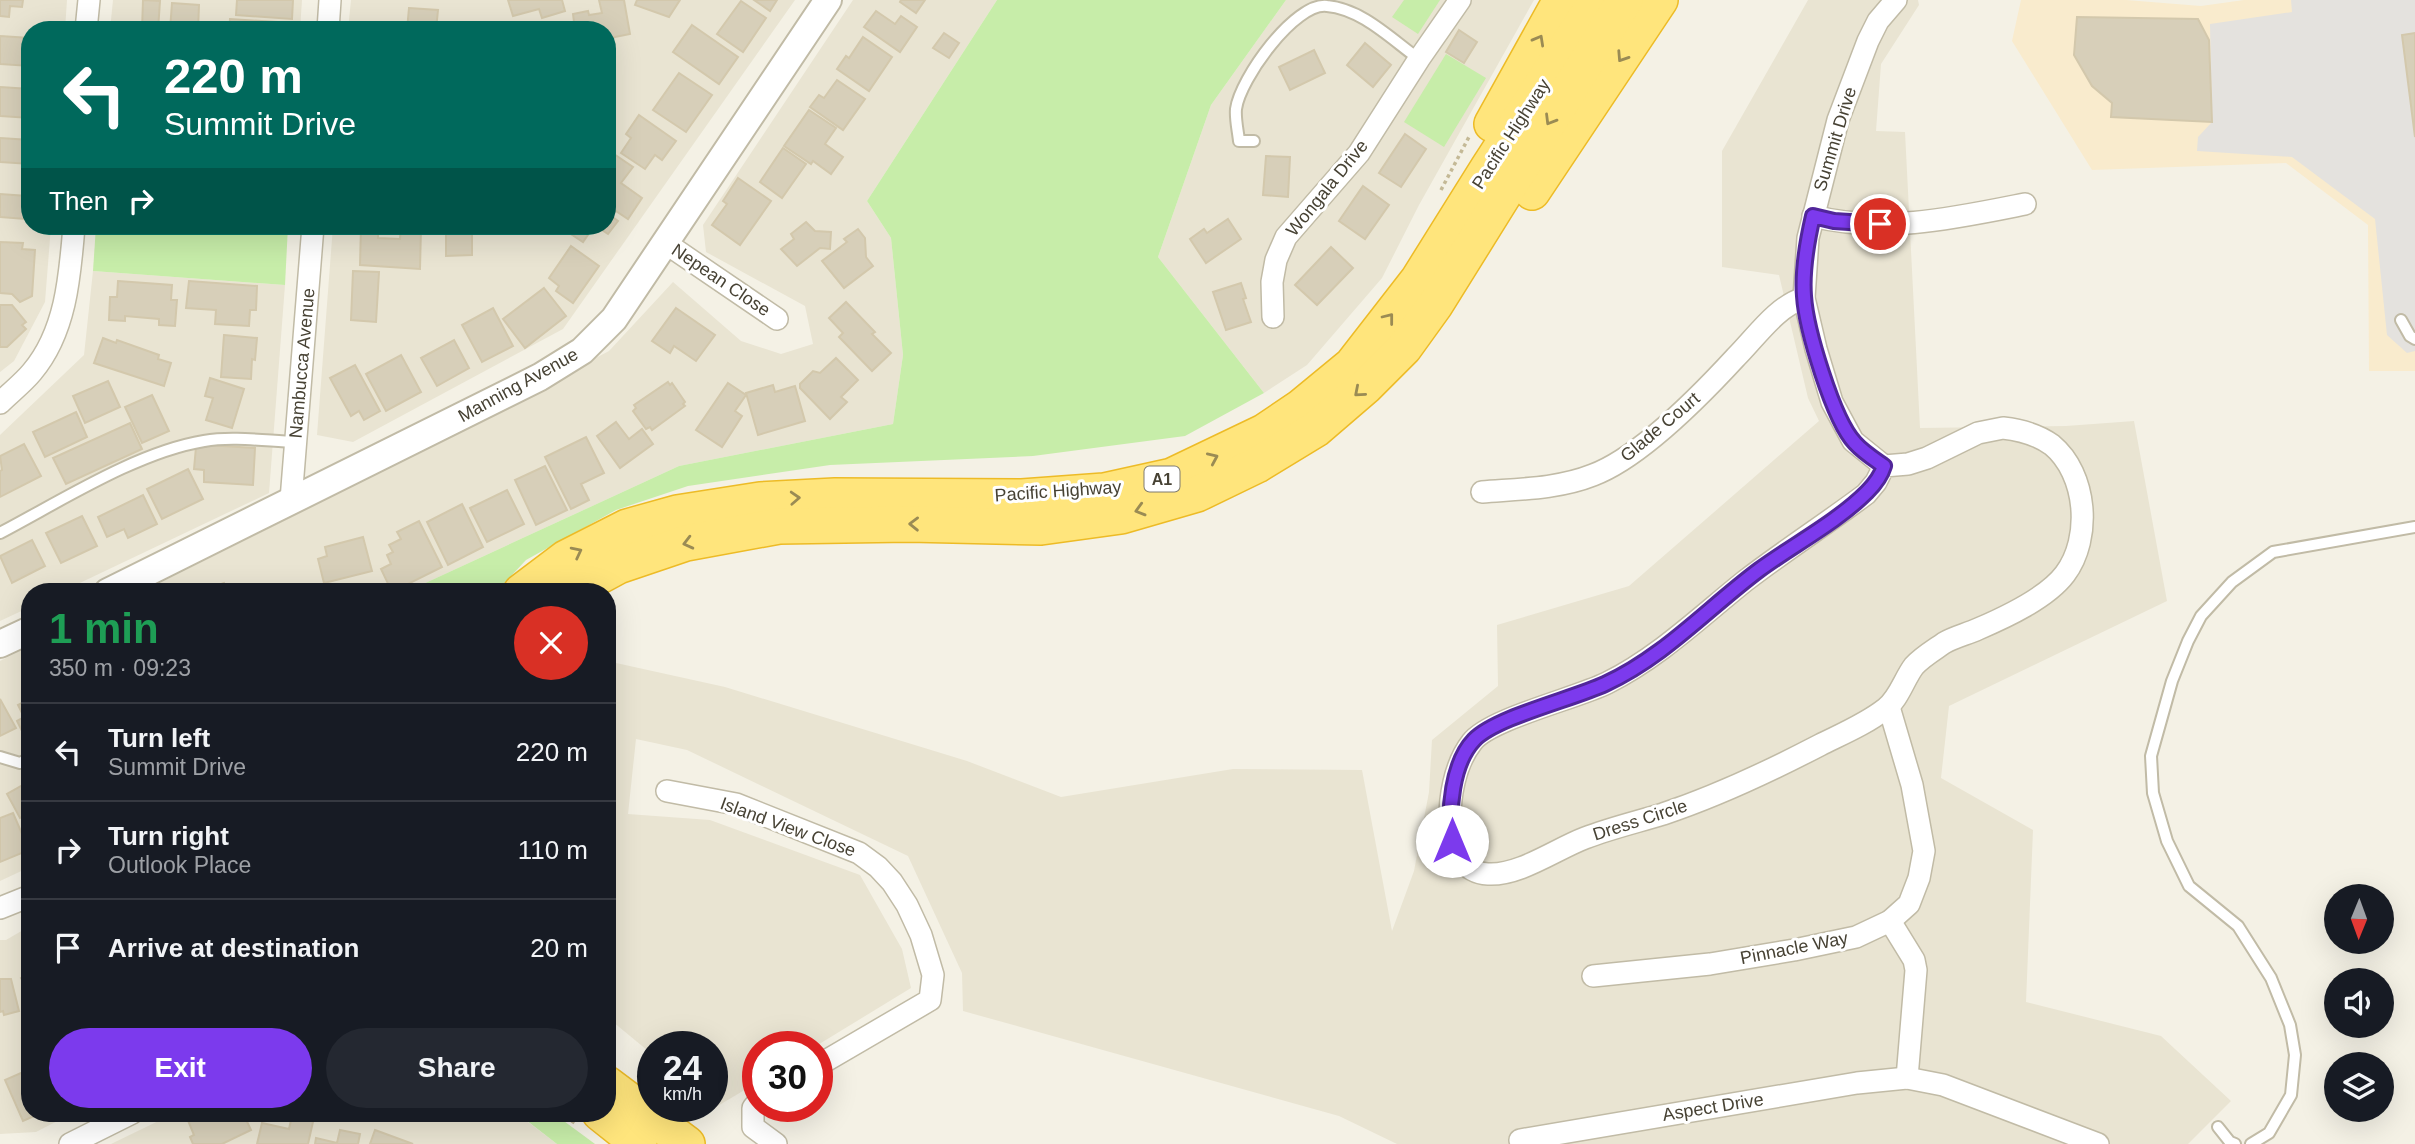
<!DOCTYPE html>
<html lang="en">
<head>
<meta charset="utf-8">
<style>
  body { margin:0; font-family:Arial,sans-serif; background:#242831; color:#f1f3f6; height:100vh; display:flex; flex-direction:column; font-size:26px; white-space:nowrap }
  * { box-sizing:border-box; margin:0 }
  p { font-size:23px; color:#9ea1a6 }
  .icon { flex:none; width:38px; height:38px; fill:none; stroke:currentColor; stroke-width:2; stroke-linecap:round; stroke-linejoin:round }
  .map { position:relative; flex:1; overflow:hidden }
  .panel { position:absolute; left:21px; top:583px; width:595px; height:539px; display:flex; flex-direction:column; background:#171b24; border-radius:28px; box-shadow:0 7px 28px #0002 }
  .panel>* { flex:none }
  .guide { position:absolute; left:21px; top:21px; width:595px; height:214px; border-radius:28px; box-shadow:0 7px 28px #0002; background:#00695c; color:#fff; overflow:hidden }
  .needle { width:46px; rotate:181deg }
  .controls { position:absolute; left:2324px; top:884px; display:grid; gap:14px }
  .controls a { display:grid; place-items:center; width:70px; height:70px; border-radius:50%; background:#171b24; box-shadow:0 7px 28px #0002; font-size:35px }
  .speed { position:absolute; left:637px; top:1031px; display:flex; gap:14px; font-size:35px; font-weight:700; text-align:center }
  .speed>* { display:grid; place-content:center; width:91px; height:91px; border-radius:50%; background:#171b24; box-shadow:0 7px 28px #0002; line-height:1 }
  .speed small { font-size:18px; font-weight:400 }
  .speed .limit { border:10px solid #d22; background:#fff; color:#111 }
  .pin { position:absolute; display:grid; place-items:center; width:60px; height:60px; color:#fff; margin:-30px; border:4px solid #fff; border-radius:50%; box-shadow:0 2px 7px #0007 }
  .me { position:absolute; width:77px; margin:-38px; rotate:0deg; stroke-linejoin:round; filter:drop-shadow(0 0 5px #0008) }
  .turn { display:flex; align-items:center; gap:24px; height:147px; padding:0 28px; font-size:32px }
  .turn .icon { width:91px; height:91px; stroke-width:2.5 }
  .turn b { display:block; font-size:49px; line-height:60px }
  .then { display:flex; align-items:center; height:66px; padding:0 28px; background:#0003; gap:14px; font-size:26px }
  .round { display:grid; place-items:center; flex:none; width:74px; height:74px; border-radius:37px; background:#242831 }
  .head { display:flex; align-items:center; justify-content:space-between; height:119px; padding:0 28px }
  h1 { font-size:42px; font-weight:700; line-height:52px; color:#1e9e55 }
  .primary-button { display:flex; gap:14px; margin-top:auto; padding:14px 28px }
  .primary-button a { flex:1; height:80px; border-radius:42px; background:#7c3aed; color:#fff; font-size:28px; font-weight:700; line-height:80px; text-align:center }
  .primary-button a+a { background:#242831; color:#f1f3f6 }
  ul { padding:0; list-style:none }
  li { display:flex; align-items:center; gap:21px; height:98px; padding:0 28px; border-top:2px solid #363941 }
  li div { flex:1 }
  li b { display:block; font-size:26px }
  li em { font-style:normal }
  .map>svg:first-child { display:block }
</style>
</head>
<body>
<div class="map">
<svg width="2415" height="1144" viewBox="0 0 2415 1144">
  <rect width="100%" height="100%" fill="#f4f1e5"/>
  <!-- residential -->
  <g fill="#e9e4d2">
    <path d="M0,0H67L65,30H30V226H51L45,302L14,361L0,372Z"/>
    <path d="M113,0H302L300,30H110Z"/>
    <path d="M351,0H795L563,329L353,442L317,435L333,226H607V30H348Z"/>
    <path d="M853,0H997L867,201L891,238L903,355L893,424L679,466L408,591L141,592L335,495L609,351L673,282L741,341L781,354L813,344L805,306L706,252L703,225Z"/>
    <path d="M1286,0H1534L1419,205L1382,278L1307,365L1264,393L1158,257L1211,105Z"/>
    <path d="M1808,0H1918L1919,5L1881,64L1876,131L1905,132L1920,428L2066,426L2134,421L2167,601L1949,706L1941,778L2033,830L2026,1002L2161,1036L2231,1101L2188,1144H1397L1339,1116L963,1011L962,973L908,856L687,750L636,739L628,814L710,820L860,875L902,949L911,988L816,1046H758V1082L716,1107L712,1104V1046H653V1055L607,1017V661L725,687L967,761L1061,797L1233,769L1362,770L1392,931L1414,871L1429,792L1432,740L1498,686L1497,625L1629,586L1819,421L1808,398L1779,275L1722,267V151Z"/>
    <path d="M93,271L285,285L269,493L63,591L30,592V607L0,621V435L84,355Z"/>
    <path d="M30,646V867L0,881V661Z"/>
    <path d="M30,926V1113H73L36,1132L0,1134V940H6Z"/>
    <path d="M175,1113H516L557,1144H111Z"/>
  </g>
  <!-- commercial -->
  <path fill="#f9ebcd" d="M2021,0H2126L2201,6L2244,0H2415V371H2369L2368,225L2286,163L2092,170L2012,41Z"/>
  <!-- green -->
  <g fill="#c7eda9">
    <path d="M997,0H1286L1211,105L1158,257L1264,393L1185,436L1033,456L830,465L688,486L616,510L526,560L497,591H408L679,466L893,424L903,355L891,238L867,201Z"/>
    <path d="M1404,0H1440L1418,34L1392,17Z"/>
    <path d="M1446,54L1486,78L1444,147L1404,122Z"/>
    <path d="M96,226H288L285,285L93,271Z"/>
    <path d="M517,1113H553L595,1144H557Z"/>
  </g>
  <!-- parking -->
  <path fill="#e4e2de" d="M2291,0H2415V33L2402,36L2415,137V351L2407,353L2387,335L2375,219L2292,157L2197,151L2198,137L2212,122L2210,24L2292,12Z"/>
  <!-- building -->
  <g fill="#d7cfb9" stroke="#d3c8ac" stroke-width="2">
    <path d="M0,0H23L22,7L10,6L9,17L0,16Z"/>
    <path d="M143,0L160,1L158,30H142Z"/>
    <path d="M237,0H293L292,19L236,15Z"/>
    <path d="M508,0H562L565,11L542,18L539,9L513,16Z"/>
    <path d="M599,0H624L630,34L610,38L613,51L607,52V30H575L573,14L588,11L589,15L602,13Z"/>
    <path d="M637,0H680L669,17L635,5Z"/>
    <path d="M754,0H777L770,11Z"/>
    <path d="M901,0H925L916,13L900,2Z"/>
    <path d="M741,1L766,18L743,52L717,34Z"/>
    <path d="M172,3L199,5L198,30H170Z"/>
    <path d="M409,8L438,10L436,30H407Z"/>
    <path d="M876,11L895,24L901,16L917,27L900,52L864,27Z"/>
    <path d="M2077,17L2198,19L2209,40L2212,122L2111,117L2112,103L2092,86L2074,55Z"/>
    <path d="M230,19L277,22V30H229Z"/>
    <path d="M692,25L738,57L719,84L673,52Z"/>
    <path d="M1459,30L1477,42L1464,63L1446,52Z"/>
    <path d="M944,33L959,43L949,58L933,48Z"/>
    <path d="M2415,33V137L2402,35Z"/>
    <path d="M0,36L30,38V66L0,64Z"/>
    <path d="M863,37L892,57L869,91L837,69L846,56L849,58Z"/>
    <path d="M1365,43L1391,65L1373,87L1347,65Z"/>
    <path d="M1314,50L1325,73L1290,90L1279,67Z"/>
    <path d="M679,73L712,95L686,132L653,110Z"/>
    <path d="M837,80L865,99L843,130L810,107L819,95L824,98Z"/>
    <path d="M0,87L30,89V118L0,116Z"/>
    <path d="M809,110L836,128L825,144L843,157L831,174L813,161L811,164L784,146Z"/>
    <path d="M639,115L676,141L662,160L655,155L645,169L621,153L631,138L626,134Z"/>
    <path d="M1405,134L1426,149L1401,187L1379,173Z"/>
    <path d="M0,138L30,140V164L0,162Z"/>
    <path d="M783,148L806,164L782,198L760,182Z"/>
    <path d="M611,152L633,167L621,183L642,198L628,219L607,205V158Z"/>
    <path d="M1266,156L1290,157L1288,197L1263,195Z"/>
    <path d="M738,178L771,201L740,245L712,225L727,204L723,201Z"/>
    <path d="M1363,186L1389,205L1365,239L1339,221Z"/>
    <path d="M0,194L27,196L25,219L0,217Z"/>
    <path d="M607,213L618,221L608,234L596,226H607Z"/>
    <path d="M1228,219L1241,239L1206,263L1190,239L1204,229L1207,233Z"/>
    <path d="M806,222L815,231L831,232L830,249L820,248L797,266L781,249L794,239L791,234Z"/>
    <path d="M361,226H378V238L400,239L401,227L421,228L420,269L360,265Z"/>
    <path d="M446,226H472V255L446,256Z"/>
    <path d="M559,226H594L583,242Z"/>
    <path d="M858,229L865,238L866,257L873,266L844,288L822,261L847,242L844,239Z"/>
    <path d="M0,242L23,243L22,249L35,250L32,296L20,302L12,294L0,293Z"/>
    <path d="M571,246L599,266L573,303L556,291L559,286L549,278Z"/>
    <path d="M1331,247L1353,268L1317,305L1295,285Z"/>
    <path d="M353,271L379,272L376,322L351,320Z"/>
    <path d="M118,281L172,285L171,300H177L175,326L159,325V319L125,316V321L109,320L110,297H117Z"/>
    <path d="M189,281L257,286L256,310H250L249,326L215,324L216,310L186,308Z"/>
    <path d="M1241,283L1246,298L1243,299L1251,322L1226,330L1213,292Z"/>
    <path d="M544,288L566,316L525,348L503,319Z"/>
    <path d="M846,302L875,332L872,334L891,353L872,371L839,337L843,333L829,318Z"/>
    <path d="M0,305H12L26,322L22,325L26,329L7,347H0Z"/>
    <path d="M493,308L513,346L482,362L462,325Z"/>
    <path d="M676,308L715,335L696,361L674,346L670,353L652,341Z"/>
    <path d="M224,335L257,338L255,360L252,359L251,379L221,377Z"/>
    <path d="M103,338L116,343L117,340L159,355L158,359L171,363L164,386L94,363Z"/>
    <path d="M454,340L469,368L437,386L421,358Z"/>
    <path d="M401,355L421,392L386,411L366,374Z"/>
    <path d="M836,358L858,380L841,397L847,402L830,419L800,388V384L813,371L820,373Z"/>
    <path d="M355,365L380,411L364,420L359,411L351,416L330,378Z"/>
    <path d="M210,378L244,389L232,428L206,420L213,398L205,396Z"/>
    <path d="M108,381L120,407L85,423L73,396Z"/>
    <path d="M668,382L670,385L672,383L685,402L683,404L685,406L652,430L650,427L646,429L633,411L636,408L634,405Z"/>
    <path d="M728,383L746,395L735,411L742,416L722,447L696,430Z"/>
    <path d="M773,385L775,392L795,386L805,421L758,435L746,393Z"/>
    <path d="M152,395L169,431L142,443L125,407Z"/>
    <path d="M76,412L87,437L45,457L33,432Z"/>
    <path d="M616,422L629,439L642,429L653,444L620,468L597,436Z"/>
    <path d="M130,423L142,449L66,484L53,458Z"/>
    <path d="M586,437L604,473L581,484L589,500L571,509L545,457Z"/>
    <path d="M24,444L41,476L0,497V471L2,470L0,456Z"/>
    <path d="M206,445L255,448L253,485L204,482V470L194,469L196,447H206Z"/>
    <path d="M545,466L567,510L536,525L515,480Z"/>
    <path d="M188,469L203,499L162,519L147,489Z"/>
    <path d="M507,490L524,524L487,542L470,508Z"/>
    <path d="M143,495L157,524L128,538L124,529L107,537L98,517Z"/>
    <path d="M462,504L483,547L448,565L427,522Z"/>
    <path d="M82,516L97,546L61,563L46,533Z"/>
    <path d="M419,521L442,567L392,592L381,569L391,564L387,555L393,552L389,545L401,539L397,532Z"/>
    <path d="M363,537L372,571L324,583L318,559L327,556L325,547Z"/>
    <path d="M32,540L45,566L12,583L0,556Z"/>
    <path d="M224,583L227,592H207L206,589Z"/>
    <path d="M0,699L16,728L0,736Z"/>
    <path d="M30,699V747L17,721L24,717L18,705Z"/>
    <path d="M30,781V813L20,818L7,794Z"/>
    <path d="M13,813L29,850L0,862V818Z"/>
    <path d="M30,972V993L21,978Z"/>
    <path d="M0,979H11L19,1011L4,1015L3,1011L0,1012Z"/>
    <path d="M30,1069V1113H41L23,1121L5,1080Z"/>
    <path d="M198,1113H243L251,1130L222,1144H193L190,1137L194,1135L187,1118Z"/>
    <path d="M271,1113H315L308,1144H257L262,1123L289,1129L291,1120L271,1115Z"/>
    <path d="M340,1130L360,1134L358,1144H315L316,1138L337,1143Z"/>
    <path d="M375,1130L413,1144H370Z"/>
  </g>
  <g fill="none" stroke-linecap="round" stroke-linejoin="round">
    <defs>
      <g id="service">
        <path d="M1254,141H1239C1238,131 1235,119 1236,109C1240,79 1295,2 1327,6C1362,9 1391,39 1419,59"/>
        <path d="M2401,320L2410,336L2415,339"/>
        <path d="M0,533C61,501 137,452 204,441C232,436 267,441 295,442"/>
        <path d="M0,757L20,763L30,758"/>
        <path d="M2218,1127L2230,1142L2235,1144"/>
        <path d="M2251,1144L2269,1133L2291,1095L2295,1055L2290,1025L2271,978L2238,926L2189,886L2167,841L2153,793L2151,756L2172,681L2188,641L2201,616L2232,582L2273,552L2415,527"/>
      </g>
      <g id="minor">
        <path d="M86,30L89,0"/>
        <path d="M328,30L330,0"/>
        <path d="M1813,216C1883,234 1955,218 2025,204"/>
        <path d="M664,242L777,319"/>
        <path d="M1273,317L1272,282L1276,260L1286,237L1359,153L1419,59L1460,0"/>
        <path d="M0,403C10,393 23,383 32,372C66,332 70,276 74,226"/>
        <path d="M2003,428C2021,430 2037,434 2052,445C2087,474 2092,538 2065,574C2047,598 2006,617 1978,629C1967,634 1954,637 1944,643C1934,650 1922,657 1914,666C1904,679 1899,699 1885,709C1866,724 1842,734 1820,745C1770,771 1717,796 1663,814C1637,822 1611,828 1585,838C1556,849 1519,876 1488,874C1464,873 1451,850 1450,827C1449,799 1454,765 1472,742C1489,719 1577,698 1607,683C1659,657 1700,617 1745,581C1784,551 1826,524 1866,494L1876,482L1884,466L1908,464L1927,458L1978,433Z"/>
        <path d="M1884,466L1853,441L1832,402L1816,349L1804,298L1808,238L1838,120L1868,41L1878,21L1896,0"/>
        <path d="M1482,492C1518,489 1558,489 1593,475C1641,457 1701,395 1736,357C1756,337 1777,306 1804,298"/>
        <path d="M291,500L313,226"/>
        <path d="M667,791L736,804L859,853L878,867L892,882L907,905L921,935L933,975L930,1000L817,1066"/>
        <path d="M0,908L30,896"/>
        <path d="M1890,921L1914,960L1916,970L1907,1078"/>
        <path d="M1593,976L1710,964L1794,950L1856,937L1890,921L1909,904L1919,878L1924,851L1912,785L1889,707"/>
        <path d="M758,1102L753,1108V1127L776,1144"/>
        <path d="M1520,1140L1857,1083L1907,1078L1943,1085L2098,1144"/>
        <path d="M70,1144L132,1113"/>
      </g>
      <g id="tertiary">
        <path d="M108,592L540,377L582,351L614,319L828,0"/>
        <path d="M0,644L30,630"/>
      </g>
      <g id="trunk">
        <path d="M1492,124L1561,0"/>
        <path d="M1532,192L1660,0"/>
        <path d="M521,592L566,558L627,527L677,513L760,500L835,496L1022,497L1104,491L1172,476L1264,432L1301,407L1352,365L1418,280L1488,168L1597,0"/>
        <path d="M570,592L618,566L686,543L779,526L909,524L1041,527L1121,516L1197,494L1257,465L1316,429L1366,386L1404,348L1435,305L1625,0"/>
        <path d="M607,1084L687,1144"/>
        <path d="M600,1113L639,1144"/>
      </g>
    </defs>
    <!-- service casing -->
    <use href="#service" stroke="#c1bba6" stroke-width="14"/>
    <!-- minor casing -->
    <use href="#minor" stroke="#c1bba6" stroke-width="24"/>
    <!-- tertiary casing -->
    <use href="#tertiary" stroke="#c1bba6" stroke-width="30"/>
    <!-- trunk casing -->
    <use href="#trunk" stroke="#edbb26" stroke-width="38"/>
    <!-- path -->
    <g stroke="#c4b996" stroke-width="3.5" stroke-dasharray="3.5 3.5" stroke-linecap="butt">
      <path d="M1441,190L1470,135"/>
      <path d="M560,1113L576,1124"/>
    </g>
    <!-- service -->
    <use href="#service" stroke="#fff" stroke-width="10"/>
    <!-- minor -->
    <use href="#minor" stroke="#fff" stroke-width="21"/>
    <!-- tertiary -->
    <use href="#tertiary" stroke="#fff" stroke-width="26"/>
    <!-- trunk -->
    <use href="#trunk" stroke="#ffe57c" stroke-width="35"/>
  </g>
  <!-- one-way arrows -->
  <defs><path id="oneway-chevron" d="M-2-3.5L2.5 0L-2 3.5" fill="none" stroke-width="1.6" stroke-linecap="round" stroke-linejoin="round" transform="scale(1.75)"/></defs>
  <g stroke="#9a8b54">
    <use href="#oneway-chevron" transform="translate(1539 40) rotate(-61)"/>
    <use href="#oneway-chevron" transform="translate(1622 57) rotate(123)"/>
    <use href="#oneway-chevron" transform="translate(1550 120) rotate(121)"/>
    <use href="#oneway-chevron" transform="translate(1389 318) rotate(-52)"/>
    <use href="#oneway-chevron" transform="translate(1359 392) rotate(139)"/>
    <use href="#oneway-chevron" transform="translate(1213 458) rotate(-24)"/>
    <use href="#oneway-chevron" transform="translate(795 498) rotate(-3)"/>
    <use href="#oneway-chevron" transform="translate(1140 510) rotate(164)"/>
    <use href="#oneway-chevron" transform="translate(914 524) rotate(-179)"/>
    <use href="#oneway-chevron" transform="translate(688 543) rotate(166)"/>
    <use href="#oneway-chevron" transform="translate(577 552) rotate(-27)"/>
  </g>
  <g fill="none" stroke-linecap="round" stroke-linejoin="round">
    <defs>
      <path id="route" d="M1452,841C1448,811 1452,763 1474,740C1496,717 1573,699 1605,684C1664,657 1708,608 1759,570C1793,545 1837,522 1867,492C1874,485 1881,476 1884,466C1874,459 1863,452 1855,443C1833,420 1806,328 1804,296C1802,270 1807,242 1813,216L1834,221L1880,224"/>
    </defs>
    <!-- route casing -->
    <use href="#route" stroke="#51269a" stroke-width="18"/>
    <!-- route -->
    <use href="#route" stroke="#7c3aed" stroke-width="12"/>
  </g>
  <g text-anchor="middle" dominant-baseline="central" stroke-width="6" stroke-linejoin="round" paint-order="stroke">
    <!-- shield labels -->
    <rect fill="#fff" stroke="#7e7b71" stroke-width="2" x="1144.5" y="466.5" width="35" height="25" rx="5"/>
    <g font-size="16" font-weight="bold" fill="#474234">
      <text x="1162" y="479">A1</text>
    </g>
    <!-- street labels -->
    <g font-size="18" fill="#474234" stroke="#fff">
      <text transform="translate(1511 134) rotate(-57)">Pacific Highway</text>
      <text transform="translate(1835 139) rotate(-73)">Summit Drive</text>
      <text transform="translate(1327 188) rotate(-51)">Wongala Drive</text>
      <text transform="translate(721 280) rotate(34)">Nepean Close</text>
      <text transform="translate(302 363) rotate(-85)">Nambucca Avenue</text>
      <text transform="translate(518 385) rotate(-29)">Manning Avenue</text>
      <text transform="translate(1660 427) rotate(-40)">Glade Court</text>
      <text transform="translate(1058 491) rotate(-4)">Pacific Highway</text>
      <text transform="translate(1640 820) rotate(-18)">Dress Circle</text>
      <text transform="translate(788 827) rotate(20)">Island View Close</text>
      <text transform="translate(1794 948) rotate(-11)">Pinnacle Way</text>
      <text transform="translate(1713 1107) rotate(-9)">Aspect Drive</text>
    </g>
  </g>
</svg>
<div class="controls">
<a><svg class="needle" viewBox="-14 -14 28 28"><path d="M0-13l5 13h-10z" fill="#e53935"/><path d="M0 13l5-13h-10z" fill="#9ea1a6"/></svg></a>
<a><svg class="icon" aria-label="sound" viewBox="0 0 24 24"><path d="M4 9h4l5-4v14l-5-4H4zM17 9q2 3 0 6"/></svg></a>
<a><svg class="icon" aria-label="layers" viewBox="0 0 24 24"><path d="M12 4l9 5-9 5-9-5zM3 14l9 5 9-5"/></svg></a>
</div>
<div class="speed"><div>24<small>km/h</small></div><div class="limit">30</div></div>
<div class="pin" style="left:1880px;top:224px;background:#d93025"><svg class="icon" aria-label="arrive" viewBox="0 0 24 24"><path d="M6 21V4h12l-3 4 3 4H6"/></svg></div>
<svg class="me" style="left:1452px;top:841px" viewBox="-20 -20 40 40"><circle r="19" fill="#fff"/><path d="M0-13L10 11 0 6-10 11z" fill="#7c3aed"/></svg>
<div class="guide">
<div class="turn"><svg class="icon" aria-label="left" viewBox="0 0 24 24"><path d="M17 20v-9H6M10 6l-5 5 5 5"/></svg><div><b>220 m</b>Summit Drive</div></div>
<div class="then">Then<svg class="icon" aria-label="right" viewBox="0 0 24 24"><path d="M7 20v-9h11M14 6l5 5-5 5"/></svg></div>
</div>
<section class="panel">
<div class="head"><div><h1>1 min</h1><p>350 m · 09:23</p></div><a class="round" style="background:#d93025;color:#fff"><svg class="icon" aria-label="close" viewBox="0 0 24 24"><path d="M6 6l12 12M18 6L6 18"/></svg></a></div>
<ul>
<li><svg class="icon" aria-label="left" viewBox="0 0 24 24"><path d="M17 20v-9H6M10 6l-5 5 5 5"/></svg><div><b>Turn left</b><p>Summit Drive</p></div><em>220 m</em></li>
<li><svg class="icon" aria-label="right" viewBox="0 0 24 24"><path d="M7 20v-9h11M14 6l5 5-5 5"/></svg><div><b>Turn right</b><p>Outlook Place</p></div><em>110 m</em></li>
<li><svg class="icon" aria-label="arrive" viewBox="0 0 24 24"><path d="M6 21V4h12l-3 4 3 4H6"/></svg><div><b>Arrive at destination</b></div><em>20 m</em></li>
</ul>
<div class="primary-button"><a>Exit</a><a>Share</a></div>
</section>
</div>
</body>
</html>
